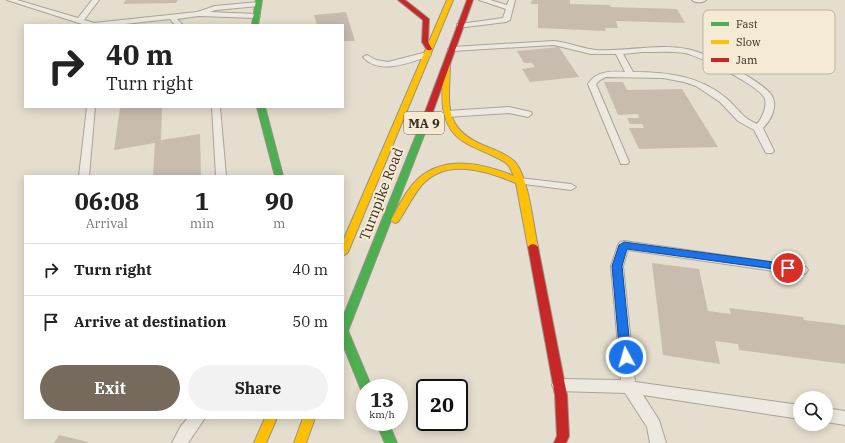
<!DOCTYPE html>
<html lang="en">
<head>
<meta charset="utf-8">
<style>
  body { margin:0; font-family:"IBM Plex Serif",serif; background:#f2f2f2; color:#222; height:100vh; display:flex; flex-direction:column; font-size:15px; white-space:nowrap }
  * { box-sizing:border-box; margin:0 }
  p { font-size:13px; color:#767676 }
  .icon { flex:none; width:22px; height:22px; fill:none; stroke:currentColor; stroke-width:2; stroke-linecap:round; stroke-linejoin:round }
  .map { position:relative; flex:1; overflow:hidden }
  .drawer { position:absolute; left:24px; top:175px; width:320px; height:244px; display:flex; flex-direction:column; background:#fff; border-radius:0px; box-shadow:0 2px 10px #0003 }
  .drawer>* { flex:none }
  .guide { position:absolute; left:24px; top:24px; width:320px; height:84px; border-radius:0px; box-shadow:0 2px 10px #0003; background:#fff; color:#222; overflow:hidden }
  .controls { position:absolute; left:793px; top:391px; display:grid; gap:8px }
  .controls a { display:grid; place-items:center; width:40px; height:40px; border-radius:50%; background:#fff; box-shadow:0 2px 10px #0003; font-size:20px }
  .speed { position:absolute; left:356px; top:379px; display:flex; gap:8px; font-size:20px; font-weight:700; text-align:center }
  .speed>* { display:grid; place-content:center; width:52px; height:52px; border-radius:50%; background:#fff; box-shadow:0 2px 10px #0003; line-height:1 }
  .speed small { font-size:10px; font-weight:400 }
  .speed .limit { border:2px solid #111; border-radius:6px; background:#fff; color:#111 }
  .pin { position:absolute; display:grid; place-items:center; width:34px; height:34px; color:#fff; margin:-17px; border:2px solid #fff; border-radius:50%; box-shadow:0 1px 4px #0007 }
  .me { position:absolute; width:44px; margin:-22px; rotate:354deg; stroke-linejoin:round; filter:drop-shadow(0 0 3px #0008) }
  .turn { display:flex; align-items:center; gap:14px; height:84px; padding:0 16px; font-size:18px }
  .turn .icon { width:52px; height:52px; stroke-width:2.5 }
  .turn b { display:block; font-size:28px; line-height:34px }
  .eta { display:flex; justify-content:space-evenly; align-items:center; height:68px; text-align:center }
  .eta b { font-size:24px; font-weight:700; line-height:28px }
  .action { display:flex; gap:8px; margin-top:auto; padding:8px 16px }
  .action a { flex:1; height:46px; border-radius:24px; background:#756a5c; color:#fff; font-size:16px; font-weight:700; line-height:46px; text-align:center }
  .action a+a { background:#f2f2f2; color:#222 }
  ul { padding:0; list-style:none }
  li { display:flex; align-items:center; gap:12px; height:52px; padding:0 16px; border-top:1px solid #e0e0e0 }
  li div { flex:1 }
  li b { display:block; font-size:15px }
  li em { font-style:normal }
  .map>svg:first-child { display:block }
</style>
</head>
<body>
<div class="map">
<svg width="845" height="443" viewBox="0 0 845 443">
  <rect width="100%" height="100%" fill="#e5dece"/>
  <!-- building -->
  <g fill="#c8bcaf">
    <path d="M126,0H178L176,3L123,4Z"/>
    <path d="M532,0H570V4L610,5L611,7L677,9L685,23L616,21L618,28H605L606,31L538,28V4H531Z"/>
    <path d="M346,12L355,41H343V25H317L314,15Z"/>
    <path d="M559,47L579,77L530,82L522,69L535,67L532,63H524L517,51Z"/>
    <path d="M604,82H623L627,90L682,89L718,147L639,149L629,128H644L642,124H630L627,118H639L638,114L618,115Z"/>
    <path d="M128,107H162L161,140L200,134L201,176H153L155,143L114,150L120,108Z"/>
    <path d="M652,263L699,269L708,311L731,314L729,308L803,317L804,320L845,325V364L739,350L738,344L715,341L720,364L663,355Z"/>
    <path d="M59,435L88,442V443H54Z"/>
  </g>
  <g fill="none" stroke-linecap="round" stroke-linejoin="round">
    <defs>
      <g id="lane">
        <path d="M7,0H17L78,18L92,0H99L84,20L94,23L197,12L215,6L258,2L261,4L258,6L216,10L210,12L259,14L260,16L256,18L199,16L177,19L183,25H175L170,19L116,25H85Z"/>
        <path d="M479,0H490L507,5L509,0H515L510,20L506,22L457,28V24H460L503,18L506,9Z"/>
        <path d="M692,0H706C703,3 695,3 692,0Z"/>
        <path d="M554,41C568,42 582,49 596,50C626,52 657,43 687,49C704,52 767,82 773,98C777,109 770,121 763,128L774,151L772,153H766L754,130L738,121L720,102L696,86L684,82L663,78L606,77L600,80L596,84L629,162L627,164H621L588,84C596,71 611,71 625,72L616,54H591L554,45L452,51L448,49L452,47ZM642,52C656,52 671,51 685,53C699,56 761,86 765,99C767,107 762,118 757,124C743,119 737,107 726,98C700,76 667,72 633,72L623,54Z"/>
        <path d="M427,52L431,54L430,56C410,62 380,76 363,57L367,55L376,60L388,62Z"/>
        <path d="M87,107H95L89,176H79Z"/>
        <path d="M212,107H220L226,176H216Z"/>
        <path d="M509,107L531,112L532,114L528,117L509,113L447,117L443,114L447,111Z"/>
        <path d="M520,178L571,184L576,187L571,190L516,183L515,181L516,179Z"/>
        <path d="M624,241L806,267L808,270L806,273L802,275L628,250L623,266L635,382L800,405V419L643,395L659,420L666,443H650L647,427L625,393L559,391L554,389L552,385L554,381L559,379L621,380L611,266L618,245L620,242Z"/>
        <path d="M826,408L845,411V425L826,422Z"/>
        <path d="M188,418H205L188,443H172L181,426Z"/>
      </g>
      <g id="fast">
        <path d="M256,0H262L258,25H252Z"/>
        <path d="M257,107H265L283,176H275Z"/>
        <path d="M423,118H426L430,120L348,331L372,388H365V393L362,392L343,345V317Z"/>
        <path d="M376,422H388L397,443H385Z"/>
      </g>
      <g id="slow">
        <path d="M447,0H453L348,252L346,254L343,256V241Z"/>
        <path d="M447,63L450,65C449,105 442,128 485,146C495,150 507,154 515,162C529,178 533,225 538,247L536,249H530L528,247L516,183C486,171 446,157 421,186C412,197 406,210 398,222L395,223L391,220C399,206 407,188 420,177C447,155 484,164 514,176L509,166L506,163C493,154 477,150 464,142C437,125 442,93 444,65Z"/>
        <path d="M265,418H277L266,443H254Z"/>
        <path d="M303,418H315L306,443H294Z"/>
      </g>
      <g id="jam">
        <path d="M398,0H405L429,19L428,42L432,49L431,50H427L422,42L423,20Z"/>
        <path d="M467,0H473L430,120L426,122H423L422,120Z"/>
        <path d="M533,244L536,245L538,247L567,395L569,436L566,443H554L557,436L555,395L528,247L530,245Z"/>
      </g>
    </defs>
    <!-- lane casing -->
    <use href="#lane" stroke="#aaa397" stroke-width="2"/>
    <!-- fast casing -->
    <use href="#fast" stroke="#9a9387" stroke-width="2"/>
    <!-- slow casing -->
    <use href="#slow" stroke="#9a9387" stroke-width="2"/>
    <!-- jam casing -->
    <use href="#jam" stroke="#9a9387" stroke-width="2"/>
    <!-- lane -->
    <use href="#lane" fill="#ede8e0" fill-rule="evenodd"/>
    <!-- fast -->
    <use href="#fast" fill="#4caf50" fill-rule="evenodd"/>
    <!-- slow -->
    <use href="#slow" fill="#ffc107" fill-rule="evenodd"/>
    <!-- jam -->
    <use href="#jam" fill="#c62828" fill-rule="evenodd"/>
  </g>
  <!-- route -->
  <path fill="#1a73e8" stroke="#114b97" d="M624,242L788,264L791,265L793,268L791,270L788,271L627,249L622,266L631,357L630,360L626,361L622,360L620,357L612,266L619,245Z"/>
  <g text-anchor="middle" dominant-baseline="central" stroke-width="4" stroke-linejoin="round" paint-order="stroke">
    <!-- shield labels -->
    <rect fill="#f5ebd5" stroke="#716556" stroke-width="1" x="404" y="112" width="40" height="22" rx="3"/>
    <g font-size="13" font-weight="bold" fill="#392b1f">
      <text x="424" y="123">MA 9</text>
    </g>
    <!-- street labels -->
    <g font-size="14" fill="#392b1f" stroke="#f5ebd5">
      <text transform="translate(381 194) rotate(-69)">Turnpike Road</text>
    </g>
  </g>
  <!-- legend -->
  <rect x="703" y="10" width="132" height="64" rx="6" fill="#f5ebd5" stroke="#bdb19e" stroke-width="1"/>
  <rect x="711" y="22" width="18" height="4" fill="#4caf50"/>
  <rect x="711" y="40" width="18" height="4" fill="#ffc107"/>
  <rect x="711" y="58" width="18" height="4" fill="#c62828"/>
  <g font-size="11" fill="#392b1f">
    <text x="736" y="28">Fast</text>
    <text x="736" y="46">Slow</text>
    <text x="736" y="64">Jam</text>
  </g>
</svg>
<div class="controls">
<a><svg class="icon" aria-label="search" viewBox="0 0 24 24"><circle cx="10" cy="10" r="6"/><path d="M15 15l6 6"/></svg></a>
</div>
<div class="speed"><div>13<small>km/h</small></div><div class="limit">20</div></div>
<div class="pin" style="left:788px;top:268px;background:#d93025"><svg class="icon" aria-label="arrive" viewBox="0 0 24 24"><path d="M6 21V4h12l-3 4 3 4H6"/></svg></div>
<svg class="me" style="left:626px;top:357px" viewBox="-20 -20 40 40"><circle r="17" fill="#1a73e8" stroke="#fff" stroke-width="3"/><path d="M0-11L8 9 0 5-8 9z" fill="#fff"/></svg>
<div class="guide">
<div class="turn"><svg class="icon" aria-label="right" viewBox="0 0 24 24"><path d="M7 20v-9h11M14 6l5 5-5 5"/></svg><div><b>40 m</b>Turn right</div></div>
</div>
<section class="drawer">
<div class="eta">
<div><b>06:08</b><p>Arrival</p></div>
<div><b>1</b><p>min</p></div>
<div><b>90</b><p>m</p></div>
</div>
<ul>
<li><svg class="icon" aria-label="right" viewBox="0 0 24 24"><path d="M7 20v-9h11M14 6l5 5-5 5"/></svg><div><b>Turn right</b></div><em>40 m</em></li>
<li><svg class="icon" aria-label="arrive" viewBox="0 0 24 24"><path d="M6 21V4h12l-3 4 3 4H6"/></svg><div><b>Arrive at destination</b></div><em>50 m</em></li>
</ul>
<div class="action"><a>Exit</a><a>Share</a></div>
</section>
</div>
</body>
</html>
